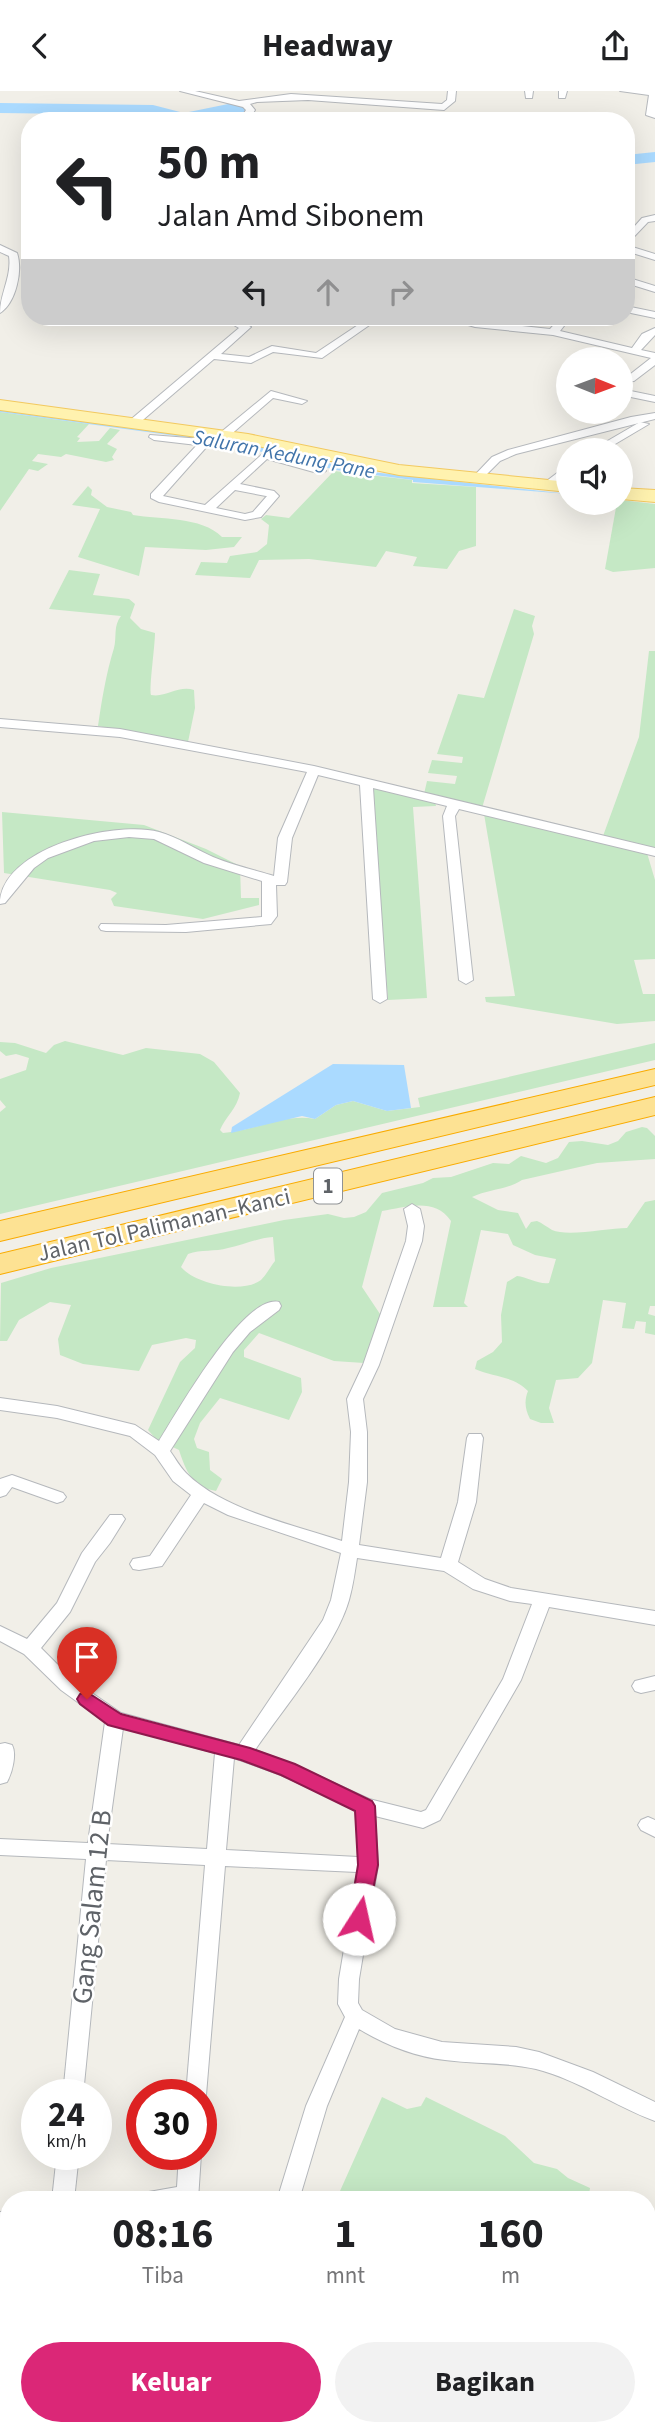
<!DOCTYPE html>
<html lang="id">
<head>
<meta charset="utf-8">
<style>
  body { margin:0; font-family:"Source Sans 3",sans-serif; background:#f2f2f2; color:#202124; height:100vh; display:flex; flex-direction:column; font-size:26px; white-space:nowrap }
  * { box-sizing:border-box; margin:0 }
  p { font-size:23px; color:#757577 }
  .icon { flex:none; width:38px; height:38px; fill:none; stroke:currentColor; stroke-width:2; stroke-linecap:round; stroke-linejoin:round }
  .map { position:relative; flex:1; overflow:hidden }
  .drawer { position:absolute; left:0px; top:2100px; width:656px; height:245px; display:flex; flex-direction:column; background:#fff; border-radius:28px 28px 0 0; box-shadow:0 7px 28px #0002 }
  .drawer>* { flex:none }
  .hud { position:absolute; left:21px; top:21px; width:614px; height:214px; border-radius:28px; box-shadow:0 7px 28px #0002; background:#fff; color:#202124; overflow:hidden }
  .needle { width:46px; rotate:91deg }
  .tools { position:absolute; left:556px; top:256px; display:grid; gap:14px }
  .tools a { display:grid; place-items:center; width:77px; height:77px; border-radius:50%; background:#fff; box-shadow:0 7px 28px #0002; font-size:35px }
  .speed { position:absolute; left:21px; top:1988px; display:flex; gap:14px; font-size:35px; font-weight:700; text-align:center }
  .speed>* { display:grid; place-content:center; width:91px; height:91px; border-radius:50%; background:#fff; box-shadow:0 7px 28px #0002; line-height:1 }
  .speed small { font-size:18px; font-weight:400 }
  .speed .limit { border:10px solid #d22; background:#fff; color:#111 }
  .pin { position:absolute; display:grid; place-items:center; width:60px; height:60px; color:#fff; margin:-72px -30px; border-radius:50% 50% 50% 0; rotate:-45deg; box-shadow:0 0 7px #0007 }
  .pin .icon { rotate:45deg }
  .me { position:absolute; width:77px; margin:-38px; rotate:10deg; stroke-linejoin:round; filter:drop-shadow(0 0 5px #0008) }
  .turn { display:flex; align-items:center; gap:24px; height:147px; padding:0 21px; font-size:32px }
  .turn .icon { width:91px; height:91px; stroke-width:2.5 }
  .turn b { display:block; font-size:49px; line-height:60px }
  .lanes { display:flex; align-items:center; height:66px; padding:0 21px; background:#0003; justify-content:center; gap:35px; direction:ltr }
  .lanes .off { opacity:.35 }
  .eta { display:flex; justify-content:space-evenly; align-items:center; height:119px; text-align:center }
  .eta b { font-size:42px; font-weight:700; line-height:49px }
  .cta { display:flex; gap:14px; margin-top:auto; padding:14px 21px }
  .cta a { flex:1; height:80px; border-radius:42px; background:#db2777; color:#fff; font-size:28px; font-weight:700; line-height:80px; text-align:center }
  .cta a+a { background:#f2f2f2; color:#202124 }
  header { display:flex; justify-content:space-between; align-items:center; height:91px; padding:0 21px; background:#fff; font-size:32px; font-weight:700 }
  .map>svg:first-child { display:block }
</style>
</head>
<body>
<header><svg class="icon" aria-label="back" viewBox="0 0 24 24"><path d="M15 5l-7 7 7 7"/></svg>Headway<svg class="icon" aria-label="share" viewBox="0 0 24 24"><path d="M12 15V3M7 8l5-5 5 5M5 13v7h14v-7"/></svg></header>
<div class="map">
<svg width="655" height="2345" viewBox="0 0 655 2345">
  <rect width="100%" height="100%" fill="#f1efe8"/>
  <!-- green -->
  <g fill="#c5e8c5" fill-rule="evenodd">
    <path d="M0,321L89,333L77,346L80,347L77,351L99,350L110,337L120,339L107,353L117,358L112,366L114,369L106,371L66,363L61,366L38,363L32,370L48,373L38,380L29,378L0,420Z"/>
    <path d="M334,380L412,389V392L476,396V455L459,460L447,478L413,475L417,466L386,460L376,476L309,468L259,469L250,487L195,484L201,471L227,472L230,465L257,461L267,453L269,434L261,428L266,424L289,427Z"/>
    <path d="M88,395L92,399L91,404L107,416L131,421L133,424C161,429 201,425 222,446H242L234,456L206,459L145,456L139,485L78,466L100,418L72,414Z"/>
    <path d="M621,409L655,413V477L613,481L605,478L617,411Z"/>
    <path d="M69,479L100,483L93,504L129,508L135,513L130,527L141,538L155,542C155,555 149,596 151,604C166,607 178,594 194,599L195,617L188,651L98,635C102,608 106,583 114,557C117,546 113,535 121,525L49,518Z"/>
    <path d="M514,518L535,525L532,535L534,543L482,717L424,703L427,690L455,693L457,685L428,682L432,669L462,672L463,666L437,663L458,603L484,607Z"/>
    <path d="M649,560H655V758L603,745L639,646Z"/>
    <path d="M371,695L435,711L436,715L413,716L427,907L388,909Z"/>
    <path d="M2,721L144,734L206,758L240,775L241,807H259V814L203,828L114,815L111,808L117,802L110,799L4,782Z"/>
    <path d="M484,723L647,762L655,789V868L634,869L643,903H655V930L617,933L486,911L485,906L515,905Z"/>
    <path d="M65,950L123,964L146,957L200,963L214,971L240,1002C237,1018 226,1025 220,1039L223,1042C254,1040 285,1022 315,1028L336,1014L353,1010L387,1020L420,1016L418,1007L655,952V969L0,1123V1021L6,1016L0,1009V988L26,979L29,967L16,963L6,965L0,960V951L15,952L46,962L54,954Z"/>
    <path d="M642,1036L647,1037L655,1045V1068L597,1072L522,1089C507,1099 489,1098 472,1106L498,1119L518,1122L526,1138L531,1131L537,1130C542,1132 547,1136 552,1139C568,1146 608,1137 627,1137L645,1111L655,1109V1215H650L648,1223L655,1225V1244L645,1242L646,1231L636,1230L634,1238L622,1237L626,1212L603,1209L592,1272L578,1287L556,1289L549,1317L554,1332H541L530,1328C525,1318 524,1310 528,1300C514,1285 493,1286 475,1278L477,1270L493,1261L502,1251L501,1224L507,1191L517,1185C527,1186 540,1194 549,1192L556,1168L535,1164L513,1154L508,1143L481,1139L464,1212L468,1216H433L451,1130C435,1106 406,1116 382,1120L362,1196L382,1226L364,1272L334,1270L259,1242L244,1259V1266L301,1287L302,1301L289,1329L220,1307L200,1332L194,1348L197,1357L209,1361L210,1379L222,1388L216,1400C192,1396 186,1380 179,1359L156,1348L148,1339L180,1271L195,1257L196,1249L186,1247L152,1254L139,1280L83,1273L60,1264L58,1248L71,1214L50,1211L19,1229L7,1250H0L1,1192L51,1177L284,1129L328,1123L344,1127L354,1126L366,1121L382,1102L423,1092L433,1087L451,1086L493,1072L509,1073L521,1065L546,1072L558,1067L569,1051L582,1050L608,1054L618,1050L626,1041ZM273,1146L275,1170C271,1175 266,1184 261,1189C242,1203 195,1193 181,1176L188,1163C201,1158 215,1161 228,1157C244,1154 257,1147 273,1146Z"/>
    <path d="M382,2006L407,2018L421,2015L426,2006L505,2045L534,2072L557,2078L568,2087L590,2097L588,2109H336Z"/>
    <path d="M502,2336H597L603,2345L504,2343Z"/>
  </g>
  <!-- water -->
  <g fill="#aadaff">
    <path d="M0,317L193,342L283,360L354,379L569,403L413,391V389L336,379L221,351L0,321Z"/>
    <path d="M333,973L404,974L411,1017L387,1020L353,1010L336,1014L315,1028L302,1025L231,1042L232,1036Z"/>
  </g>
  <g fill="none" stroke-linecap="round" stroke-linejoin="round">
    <!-- river -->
    <g fill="#aadaff" fill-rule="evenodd">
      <path d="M238,11L252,15L255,18L244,30H227L235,21L191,30H175L153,24L0,22V12L153,14L184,22Z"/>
      <path d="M655,61V71L626,74V64Z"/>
    </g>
    <defs>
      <g id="street">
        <path d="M180,0H195L239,10L291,3L442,13L447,9L448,0H456L455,10L444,19L308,9L257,11L250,13L255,19L248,30H239L246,19L243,16Z"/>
        <path d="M525,0H533L532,7H526Z"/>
        <path d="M559,0H567L565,7H559Z"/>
        <path d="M620,0H655V27L646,24L649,4Z"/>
        <path d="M655,124V130L648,131L626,154V145L642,127Z"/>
        <path d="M0,154L17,162C23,179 16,212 0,222C0,202 12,186 9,165L0,161Z"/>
        <path d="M626,154L655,163V169L626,160Z"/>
        <path d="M30,166V172H25V168Z"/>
        <path d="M626,186L655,195V201L626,192Z"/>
        <path d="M626,215L655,221V227L626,221Z"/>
        <path d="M220,226H232L251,236L221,263L249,266L272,255L316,262L370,226H381L322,267L273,261L251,272L214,268L137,334H129V330L239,237Z"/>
        <path d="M441,226H457L475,230L550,238L561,226H571L560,240L632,257L642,243L655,237V244L641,259L655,262V274L634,290L621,291V285H628L651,267L553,244L475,236Z"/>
        <path d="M621,298L655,305V311L621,304Z"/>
        <path d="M271,300L307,310L302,313L273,307L228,346H220V342Z"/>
        <path d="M655,322V328L516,363L500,370L481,389L472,387L492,366L508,359L631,326Z"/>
        <path d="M640,331L649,333L605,359H592Z"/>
        <path d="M209,341L218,343L163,405L205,414L276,351L281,354L273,363L326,380L321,383L267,368L240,393L274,400L279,405L261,426L245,429L159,411L151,407V403L197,354L154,349L149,346L150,344L202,348ZM235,399L266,405H267L253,421L245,423L216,417Z"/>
        <path d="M569,373V382L552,396H544V392Z"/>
        <path d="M0,628L120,638L314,675L655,757V765L459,718L455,725L473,889L466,893L459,889L443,725L447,715L373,697L387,908L380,912L373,908L360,694L318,684L292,747L287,791L285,794H276L277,825L271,833L186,841L106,840L101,839L99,836L101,833L166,834L262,826V790L204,772L154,748L129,746L94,750L48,767L34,777L5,812L0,813C0,757 115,729 159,741C178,746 195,758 213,766C232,774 254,779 274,785L278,747L307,681L120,646L0,636Z"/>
        <path d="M412,1113L420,1118L424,1135L422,1150L379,1274L363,1308L367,1341V1391L359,1454L441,1467L458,1411L467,1347L469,1343H481L483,1347L476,1411L458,1471L485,1488L511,1497L655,1520V1534L549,1516L521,1589L440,1729L423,1737L375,1725L378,1774L359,1888L358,1912L362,1919L395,1938L442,1951L516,1956L539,1961L593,1981L655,2011V2030C614,2015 579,1989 536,1978C506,1971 475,1973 445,1969C415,1966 384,1953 359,1938L327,2015L299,2109H277L306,2015L345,1926L338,1913L339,1888L357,1781L225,1775L206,2004L201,2011V2004H186L205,1774L106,1769L83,2004H63L86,1768L0,1764V1748L88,1752L105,1631L61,1599L24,1563L0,1550V1535L27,1548L57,1512L82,1462L110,1424H122L125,1428L110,1452L95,1471L70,1521L41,1557L73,1589L121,1622L239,1654L323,1529L331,1509L341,1462L228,1424L204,1412L162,1475L139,1479L133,1478L130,1473L133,1468L150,1465L191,1404L173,1390L155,1364L130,1345L57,1327L0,1319V1307L57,1315L135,1334L159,1350C176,1323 244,1202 279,1211L281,1215L279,1219L250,1241L233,1261L170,1360C175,1367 180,1376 186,1382C223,1419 294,1434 342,1450L349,1391L351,1341L347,1308L363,1274L406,1150L408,1135L404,1118ZM357,1467L444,1480L473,1498L510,1510L532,1513L503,1588L426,1719L421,1721L369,1708L295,1674L255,1659C283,1618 336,1555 349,1509C353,1495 355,1480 357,1467ZM123,1637L215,1662L207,1758L107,1753ZM234,1667L281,1684L356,1719L358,1766L226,1759Z"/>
        <path d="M12,1384L63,1402L66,1406L63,1410L57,1412L12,1396L6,1404L0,1406V1388Z"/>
        <path d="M655,1585V1599L641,1602L635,1600L632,1595L635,1590Z"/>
        <path d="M5,1652L12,1654C17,1663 12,1682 7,1691L0,1693V1653Z"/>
        <path d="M648,1726L655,1729V1746L641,1739L638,1734L641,1729Z"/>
        <path d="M57,2063H79L74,2109H52Z"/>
        <path d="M179,2063H201L198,2109H140L143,2102L177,2096Z"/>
        <path d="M9,2120V2140L0,2141V2121Z"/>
        <path d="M176,2336H199V2345H175Z"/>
      </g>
      <g id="primary">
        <path d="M0,309L248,343L399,374L569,391V401L399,384L248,353L0,319Z"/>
        <path d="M621,397L655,399V411L621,408Z"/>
      </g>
      <g id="highway">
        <path d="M655,978V994L0,1150V1130Z"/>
        <path d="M655,1006V1024L0,1183V1163Z"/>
      </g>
    </defs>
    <!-- street casing -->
    <use href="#street" stroke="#b5b8bc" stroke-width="2"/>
    <!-- primary casing -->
    <use href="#primary" stroke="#f2c960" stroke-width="2"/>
    <!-- highway casing -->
    <use href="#highway" stroke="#f9ab00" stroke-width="2"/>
    <!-- street -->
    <use href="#street" fill="#fff" fill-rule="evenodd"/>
    <!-- primary -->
    <use href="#primary" fill="#fff2af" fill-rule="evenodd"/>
    <!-- highway -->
    <use href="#highway" fill="#fde293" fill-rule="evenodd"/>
  </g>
  <!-- route -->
  <path fill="#db2777" stroke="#8e194d" stroke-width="2" d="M87,1601L121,1623L250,1657L295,1673L372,1710L375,1715L378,1774L366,1834L359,1836L352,1834L349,1828L358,1774L355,1720L281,1684L241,1669L108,1634L80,1613L77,1608L80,1603Z"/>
  <g text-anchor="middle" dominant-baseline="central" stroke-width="5" stroke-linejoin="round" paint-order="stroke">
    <!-- far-water labels -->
    <g font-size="21" font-style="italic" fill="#4174aa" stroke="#fff">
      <text transform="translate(284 363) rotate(11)">Saluran Kedung Pane</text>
    </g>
    <!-- shield labels -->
    <rect fill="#fff" stroke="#8f9295" stroke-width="2" x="314" y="1077.5" width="28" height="35" rx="5"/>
    <g font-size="21" font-weight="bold" fill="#5f6368">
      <text x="328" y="1095">1</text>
    </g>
    <!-- street labels -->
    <g font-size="23" fill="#5f6368" stroke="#fff">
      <text transform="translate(164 1134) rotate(-13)">Jalan Tol Palimanan–Kanci</text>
    </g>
    <!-- near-street labels -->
    <g font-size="28" fill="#5f6368" stroke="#fff">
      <text transform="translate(92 1816) rotate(-84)">Gang Salam 12 B</text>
    </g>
  </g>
</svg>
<div class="tools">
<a><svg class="needle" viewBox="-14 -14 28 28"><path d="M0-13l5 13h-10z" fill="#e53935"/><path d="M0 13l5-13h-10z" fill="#757577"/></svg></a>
<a><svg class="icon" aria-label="sound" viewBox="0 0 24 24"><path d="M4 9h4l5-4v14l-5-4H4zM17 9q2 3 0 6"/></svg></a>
</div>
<div class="speed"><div>24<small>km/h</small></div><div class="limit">30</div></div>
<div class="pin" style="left:87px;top:1608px;background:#d93025"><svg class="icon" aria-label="arrive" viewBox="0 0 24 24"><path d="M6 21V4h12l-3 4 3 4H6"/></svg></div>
<svg class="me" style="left:359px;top:1828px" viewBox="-20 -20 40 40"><circle r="19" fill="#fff"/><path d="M0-13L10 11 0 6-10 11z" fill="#db2777"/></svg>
<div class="hud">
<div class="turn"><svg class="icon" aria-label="left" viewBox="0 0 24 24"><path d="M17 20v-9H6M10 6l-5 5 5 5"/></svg><div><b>50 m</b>Jalan Amd Sibonem</div></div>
<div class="lanes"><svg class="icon" aria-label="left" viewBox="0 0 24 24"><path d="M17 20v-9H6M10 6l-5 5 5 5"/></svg><svg class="icon off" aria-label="ahead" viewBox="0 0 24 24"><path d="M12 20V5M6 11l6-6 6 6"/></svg><svg class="icon off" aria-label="right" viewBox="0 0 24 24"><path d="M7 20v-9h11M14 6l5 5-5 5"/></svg></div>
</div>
<section class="drawer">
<div class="eta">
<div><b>08:16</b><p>Tiba</p></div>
<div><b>1</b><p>mnt</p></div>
<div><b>160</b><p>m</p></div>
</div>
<div class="cta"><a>Keluar</a><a>Bagikan</a></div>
</section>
</div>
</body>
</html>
